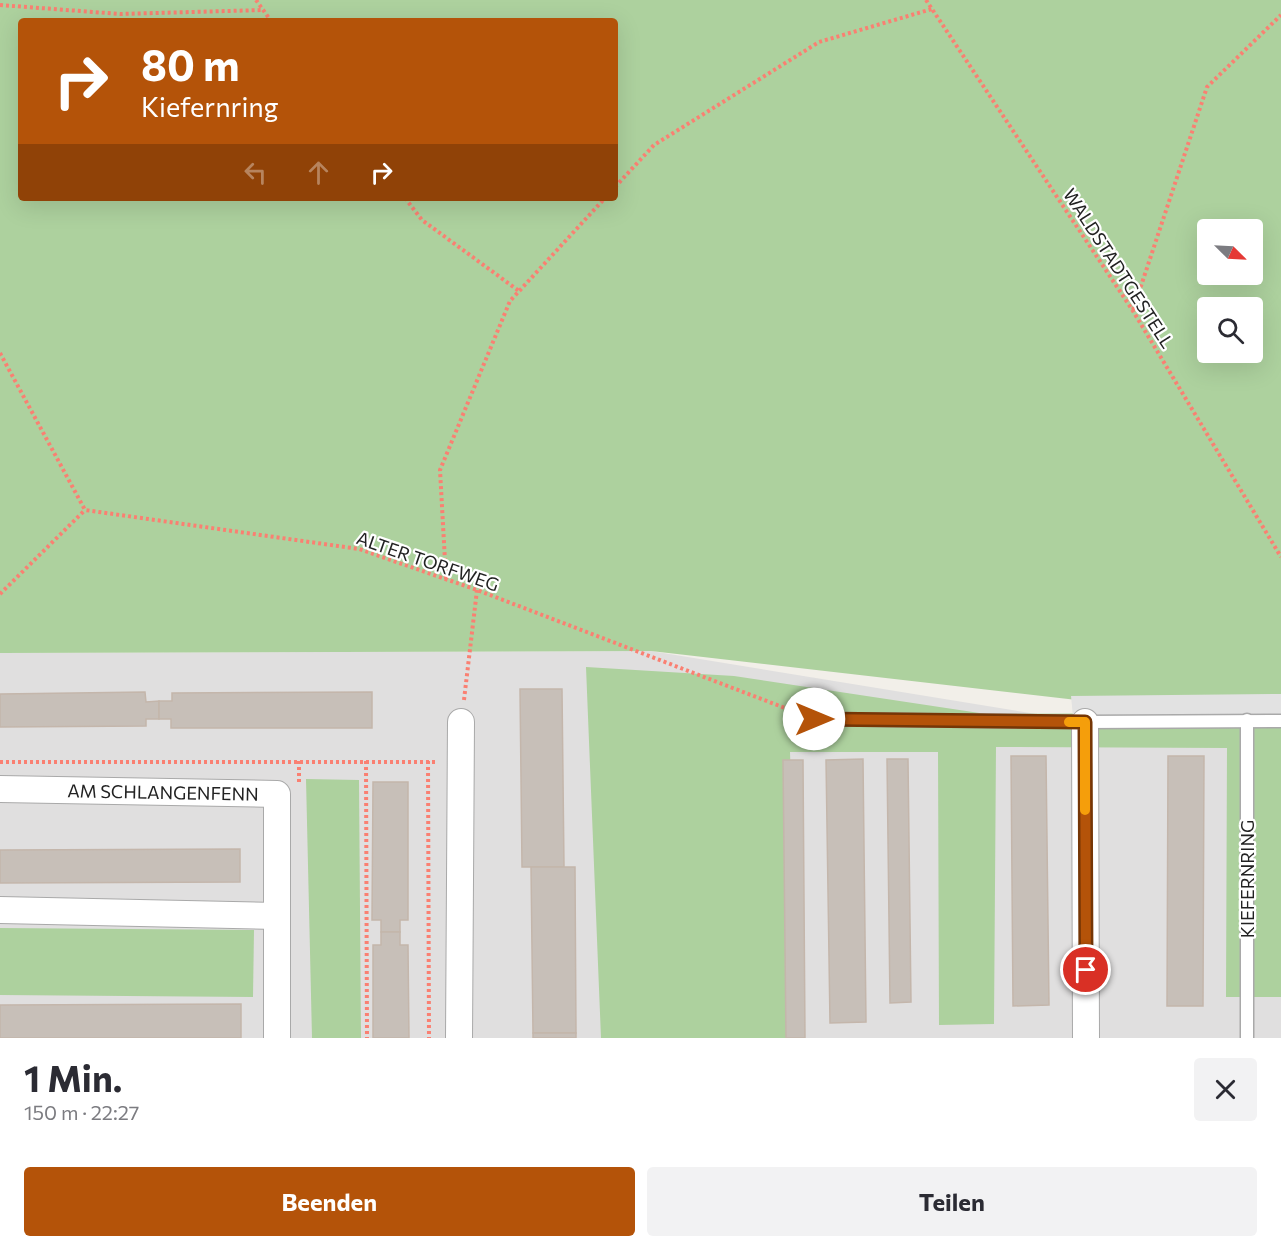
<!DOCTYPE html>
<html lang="de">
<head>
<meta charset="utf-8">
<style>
  body { margin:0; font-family:Commissioner,sans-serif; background:#f2f2f3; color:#2b2b33; height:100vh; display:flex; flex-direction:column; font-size:22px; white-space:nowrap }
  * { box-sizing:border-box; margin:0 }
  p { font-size:20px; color:#7c7c81 }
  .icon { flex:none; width:33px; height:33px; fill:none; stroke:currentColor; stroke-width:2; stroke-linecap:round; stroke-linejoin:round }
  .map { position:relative; height:1038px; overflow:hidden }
  .sheet { display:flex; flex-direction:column; background:#fff; flex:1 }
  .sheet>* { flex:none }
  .banner { position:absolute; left:18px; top:18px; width:600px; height:183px; border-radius:6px; box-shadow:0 6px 24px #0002; background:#b45309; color:#fff; overflow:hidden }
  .needle { width:39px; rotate:114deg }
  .tools { position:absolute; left:1197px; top:219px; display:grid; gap:12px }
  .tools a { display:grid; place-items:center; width:66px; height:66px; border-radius:6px; background:#fff; box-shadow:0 6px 24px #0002; font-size:30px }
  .pin { position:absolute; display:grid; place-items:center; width:51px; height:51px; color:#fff; margin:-26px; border:3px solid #fff; border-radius:50%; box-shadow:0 2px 6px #0007 }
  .me { position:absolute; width:66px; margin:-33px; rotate:90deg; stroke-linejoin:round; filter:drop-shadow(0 0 4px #0008) }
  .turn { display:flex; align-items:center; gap:21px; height:126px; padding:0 24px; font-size:27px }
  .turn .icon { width:78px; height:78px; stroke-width:2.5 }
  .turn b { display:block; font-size:42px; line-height:51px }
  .lanes { display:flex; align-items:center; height:57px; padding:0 24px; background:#0003; justify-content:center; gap:30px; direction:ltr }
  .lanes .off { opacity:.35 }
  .round { display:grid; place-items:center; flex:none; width:63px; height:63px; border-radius:6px; background:#f2f2f3 }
  .headline { display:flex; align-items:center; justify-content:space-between; height:102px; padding:0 24px }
  h1 { font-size:36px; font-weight:700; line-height:45px }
  .button { display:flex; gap:12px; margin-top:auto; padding:12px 24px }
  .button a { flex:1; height:69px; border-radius:6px; background:#b45309; color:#fff; font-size:24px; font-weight:700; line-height:69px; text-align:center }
  .button a+a { background:#f2f2f3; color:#2b2b33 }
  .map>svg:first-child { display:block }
</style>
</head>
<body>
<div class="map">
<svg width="1281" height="1038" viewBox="0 0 1281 1038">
  <rect width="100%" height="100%" fill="#f2efe9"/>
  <!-- residential -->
  <path fill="#e0dfdf" d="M651,651L1085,722L1281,721V1038H0V653Z"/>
  <!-- forest -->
  <g fill="#add19e" fill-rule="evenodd">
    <path d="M0,0H1281V997H1226L1227,748L996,747L994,1024L939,1025L938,752H790L799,1038H601L586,667L734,676L986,714L1190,713L651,651L0,653ZM21,21H615V198H21ZM1208,230H1252V274H1208ZM1208,308H1252V352H1208Z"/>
    <path d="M306,779L359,780L361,1038H312Z"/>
    <path d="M0,928L254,930L253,997L0,995Z"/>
  </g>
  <!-- parking -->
  <path fill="#e2e2e2" d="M1281,694V715L1073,717L1071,696Z"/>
  <!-- building -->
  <g fill="#c7bfb8" stroke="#c4b6ab" stroke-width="1.5">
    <path d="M520,689H562L564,867H522Z"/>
    <path d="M145,692L146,702L159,701V719H146V726L0,727V694Z"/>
    <path d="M372,692V728H171V719H159V701H172V693Z"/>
    <path d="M1011,756H1046L1049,1005L1013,1006Z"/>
    <path d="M1168,756H1204L1203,1006H1167Z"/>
    <path d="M863,759L866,1022L830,1023L826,760Z"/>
    <path d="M887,759H908L911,1002L890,1003Z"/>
    <path d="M783,760H803L805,1038H786Z"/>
    <path d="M373,782H408V920H400V932H381V920H372Z"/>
    <path d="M240,849V882L0,883V850Z"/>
    <path d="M531,867H575L576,1033H533Z"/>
    <path d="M381,932H400V945H408L409,1038H373V945H381Z"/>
    <path d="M241,1004V1038H0V1005Z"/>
    <rect x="533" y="1033" width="43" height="5"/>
  </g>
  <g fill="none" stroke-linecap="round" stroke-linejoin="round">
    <defs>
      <g id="lane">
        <path d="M814,719L1085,722L1281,721"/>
        <path d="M1247,720V1038"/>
      </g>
      <g id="street">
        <path d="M1085,722L1086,1038"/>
        <path d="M0,789L277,794V1038"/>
        <path d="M0,910L276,916"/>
        <path d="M459,1038L461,722"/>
      </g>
    </defs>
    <!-- lane casing -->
    <use href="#lane" stroke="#a9a9a9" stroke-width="15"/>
    <!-- street casing -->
    <use href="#street" stroke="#a9a9a9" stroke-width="28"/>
    <!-- path -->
    <g stroke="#fa8072" stroke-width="4" stroke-dasharray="3 3" stroke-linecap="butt">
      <path d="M256,0L271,21"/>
      <path d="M926,0L1133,311L1281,557"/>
      <path d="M0,5L120,14L263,10"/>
      <path d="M615,187L654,145L819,42L932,9"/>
      <path d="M405,198L422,220L519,291"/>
      <path d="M1133,310L1207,87L1281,15"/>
      <path d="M0,353L85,510L359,549L477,590L798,713"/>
      <path d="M446,579L440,470L510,301L605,198"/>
      <path d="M0,594L85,510"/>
      <path d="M464,700L477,590"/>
      <path d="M299,761V785"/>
      <path d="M366,761L367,1038"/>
      <path d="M428,761L429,1038"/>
      <path d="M0,762H437"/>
    </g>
    <!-- lane -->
    <use href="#lane" stroke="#fff" stroke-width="12"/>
    <!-- street -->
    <use href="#street" stroke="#fff" stroke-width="26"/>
  </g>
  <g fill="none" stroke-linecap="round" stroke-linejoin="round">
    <defs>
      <path id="route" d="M814,719L1085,722L1086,970"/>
    </defs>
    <!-- route casing -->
    <use href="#route" stroke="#753606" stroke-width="15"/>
    <!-- route -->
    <use href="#route" stroke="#b45309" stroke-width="10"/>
    <!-- slow -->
    <path stroke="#f59e0b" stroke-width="10" d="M1069,722H1085V810"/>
  </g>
  <g text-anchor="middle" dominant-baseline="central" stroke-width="4.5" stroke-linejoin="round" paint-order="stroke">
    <!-- street labels -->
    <g font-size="18" fill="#222" stroke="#fff">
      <text transform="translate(1119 268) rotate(57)">WALDSTADTGESTELL</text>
      <text transform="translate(428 561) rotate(19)">ALTER TORFWEG</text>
      <text transform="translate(163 792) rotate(1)">AM SCHLANGENFENN</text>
      <text transform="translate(1247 879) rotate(-90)">KIEFERNRING</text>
    </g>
  </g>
</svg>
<div class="tools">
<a><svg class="needle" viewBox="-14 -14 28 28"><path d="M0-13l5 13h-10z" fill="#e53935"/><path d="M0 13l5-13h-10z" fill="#7c7c81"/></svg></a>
<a><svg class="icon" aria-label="search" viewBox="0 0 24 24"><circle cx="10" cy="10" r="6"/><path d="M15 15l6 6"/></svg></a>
</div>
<div class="pin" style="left:1086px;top:970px;background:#d93025"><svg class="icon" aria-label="arrive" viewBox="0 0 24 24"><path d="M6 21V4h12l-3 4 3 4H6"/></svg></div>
<svg class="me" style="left:814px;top:719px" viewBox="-20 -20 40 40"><circle r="19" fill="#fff"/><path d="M0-13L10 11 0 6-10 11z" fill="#b45309"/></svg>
<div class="banner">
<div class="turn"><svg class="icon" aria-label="right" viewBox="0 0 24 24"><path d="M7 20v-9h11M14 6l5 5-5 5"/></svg><div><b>80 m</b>Kiefernring</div></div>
<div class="lanes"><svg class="icon off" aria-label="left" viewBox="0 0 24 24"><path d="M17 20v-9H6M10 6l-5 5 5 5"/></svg><svg class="icon off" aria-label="ahead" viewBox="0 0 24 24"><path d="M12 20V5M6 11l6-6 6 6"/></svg><svg class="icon" aria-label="right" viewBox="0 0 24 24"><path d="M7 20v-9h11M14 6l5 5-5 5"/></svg></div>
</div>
</div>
<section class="sheet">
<div class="headline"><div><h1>1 Min.</h1><p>150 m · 22:27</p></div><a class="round"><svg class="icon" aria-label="close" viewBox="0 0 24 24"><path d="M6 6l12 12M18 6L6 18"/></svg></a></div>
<div class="button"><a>Beenden</a><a>Teilen</a></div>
</section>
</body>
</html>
